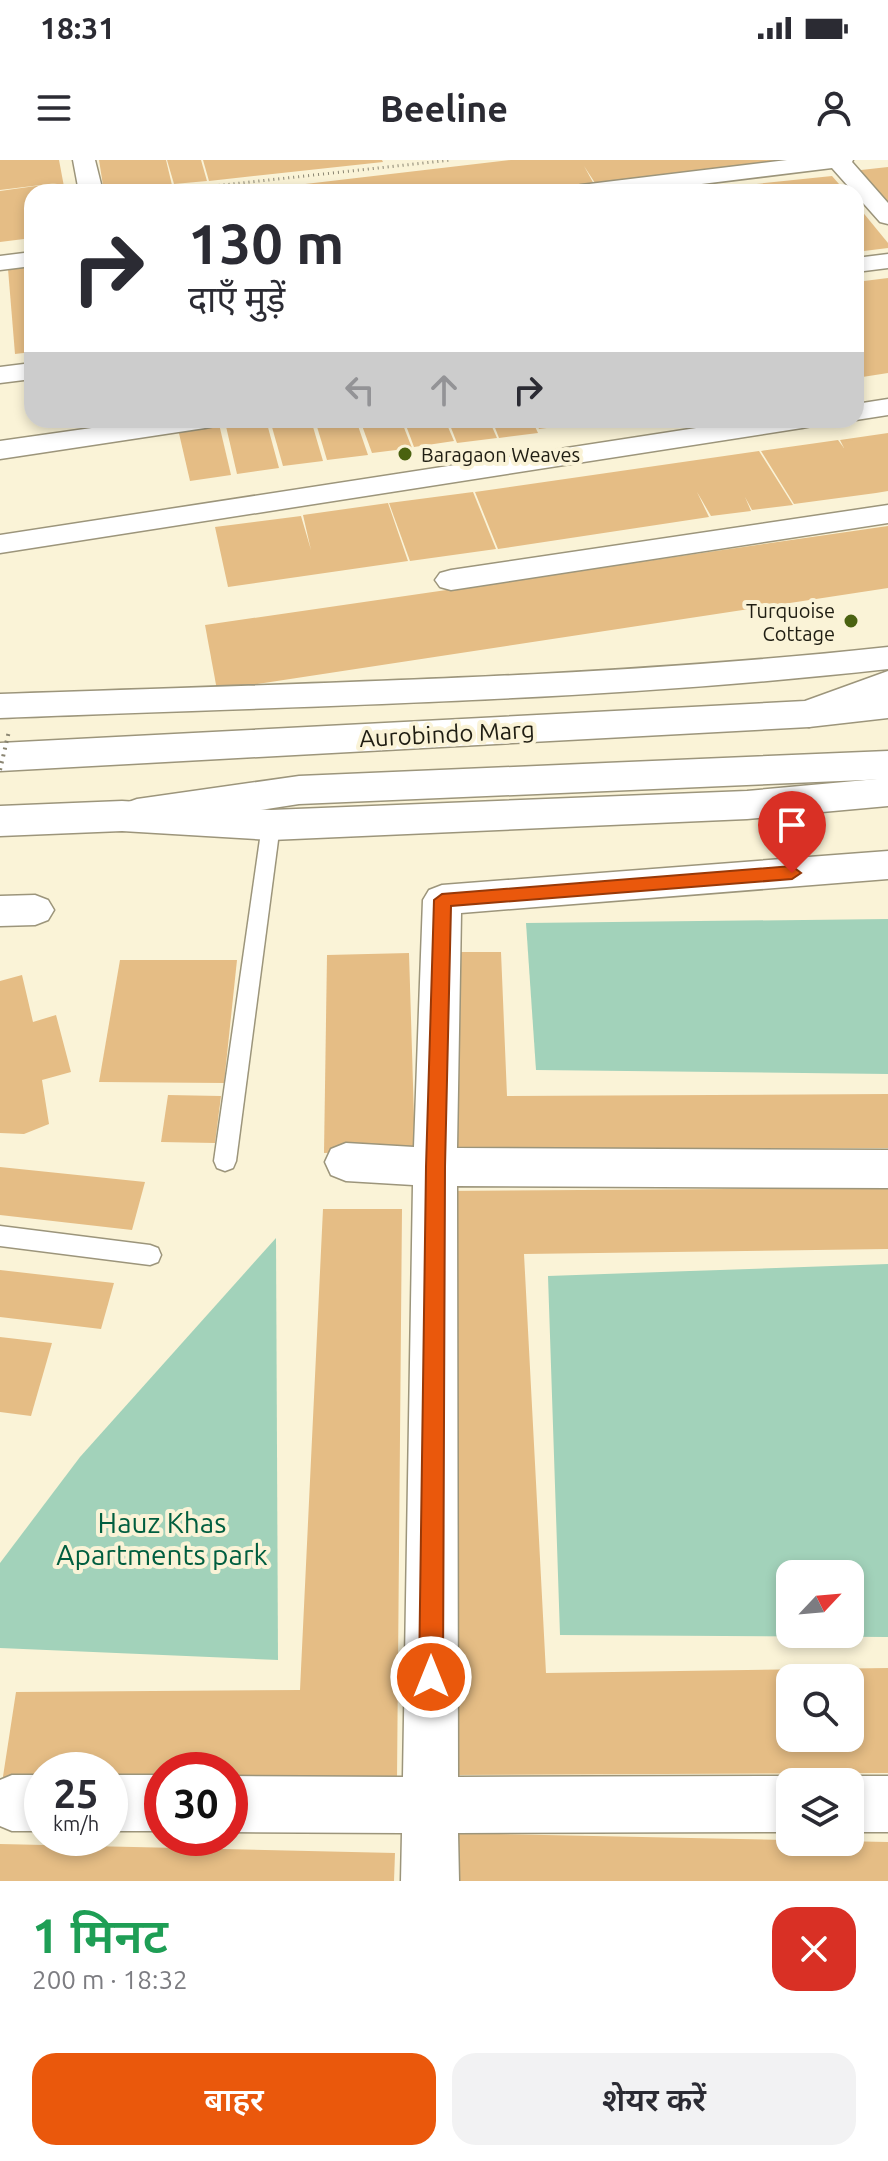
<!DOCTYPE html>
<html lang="hi">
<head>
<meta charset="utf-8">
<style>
  body { margin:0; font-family:Ubuntu,"Noto Sans Devanagari",sans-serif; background:#f2f2f3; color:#2b2b33; height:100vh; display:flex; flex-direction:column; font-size:30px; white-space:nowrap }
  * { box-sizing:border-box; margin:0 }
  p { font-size:26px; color:#7c7c81 }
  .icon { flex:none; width:44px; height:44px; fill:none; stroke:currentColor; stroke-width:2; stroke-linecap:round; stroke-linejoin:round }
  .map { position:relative; height:1721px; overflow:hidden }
  .details { display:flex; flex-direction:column; background:#fff; flex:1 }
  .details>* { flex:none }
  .banner { position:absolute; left:24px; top:24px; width:840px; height:244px; border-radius:24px; box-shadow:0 4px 12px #0003; background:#fff; color:#2b2b33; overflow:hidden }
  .needle { width:52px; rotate:64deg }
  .buttons { position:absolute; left:776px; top:1400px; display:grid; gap:16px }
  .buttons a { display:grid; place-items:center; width:88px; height:88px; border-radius:16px; background:#fff; box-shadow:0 4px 12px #0003; font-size:40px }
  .speed { position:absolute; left:24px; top:1592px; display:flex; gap:16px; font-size:40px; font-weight:700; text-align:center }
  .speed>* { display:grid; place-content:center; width:104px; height:104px; border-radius:50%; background:#fff; box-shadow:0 4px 12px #0003; line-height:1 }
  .speed small { font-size:20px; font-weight:400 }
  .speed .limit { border:12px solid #d22; background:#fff; color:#111 }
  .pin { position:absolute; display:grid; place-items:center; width:68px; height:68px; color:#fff; margin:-82px -34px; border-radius:50% 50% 50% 0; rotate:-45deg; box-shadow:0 0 8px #0007 }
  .pin .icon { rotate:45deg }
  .me { position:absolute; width:88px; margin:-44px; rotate:0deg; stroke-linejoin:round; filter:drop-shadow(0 0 6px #0008) }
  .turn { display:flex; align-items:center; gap:28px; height:168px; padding:0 32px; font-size:36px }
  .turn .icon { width:104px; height:104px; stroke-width:2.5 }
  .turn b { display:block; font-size:56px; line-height:68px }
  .lanes { display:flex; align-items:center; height:76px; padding:0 32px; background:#0003; justify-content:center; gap:40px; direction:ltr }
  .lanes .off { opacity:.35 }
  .round { display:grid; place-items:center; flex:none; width:84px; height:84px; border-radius:24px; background:#f2f2f3 }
  .summary { display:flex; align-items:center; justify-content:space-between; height:136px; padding:0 32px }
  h1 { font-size:48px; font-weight:600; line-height:60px; color:#1e9e55 }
  .cta { display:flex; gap:16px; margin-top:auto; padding:16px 32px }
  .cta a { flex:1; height:92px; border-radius:24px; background:#ea580c; color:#fff; font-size:32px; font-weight:600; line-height:92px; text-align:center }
  .cta a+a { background:#f2f2f3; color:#2b2b33 }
  .status { display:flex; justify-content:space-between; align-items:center; height:56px; padding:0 40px; background:#fff; direction:ltr }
  .status svg { height:22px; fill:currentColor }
  header { display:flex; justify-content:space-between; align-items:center; height:104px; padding:0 32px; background:#fff; font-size:36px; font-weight:600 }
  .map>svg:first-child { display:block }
</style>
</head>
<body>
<div class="status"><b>18:31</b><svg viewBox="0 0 49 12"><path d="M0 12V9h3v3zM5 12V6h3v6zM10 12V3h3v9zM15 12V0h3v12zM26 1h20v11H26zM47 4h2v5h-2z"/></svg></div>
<header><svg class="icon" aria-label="menu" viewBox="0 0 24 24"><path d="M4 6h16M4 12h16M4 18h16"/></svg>Beeline<svg class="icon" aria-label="person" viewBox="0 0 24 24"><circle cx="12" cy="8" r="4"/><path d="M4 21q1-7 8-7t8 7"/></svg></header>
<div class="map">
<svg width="888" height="1721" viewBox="0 0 888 1721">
  <rect width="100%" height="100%" fill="#faf3d7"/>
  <!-- green -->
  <g fill="#a2d2ba" fill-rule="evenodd">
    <path d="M888,759V914L536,910L526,763Z"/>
    <path d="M276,1078L278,1500L0,1488V1403L80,1297Z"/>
    <path d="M888,1104V1477L560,1475L548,1116ZM790,1414H850V1474H790Z"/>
  </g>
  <!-- building -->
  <g fill="#e5bd85" fill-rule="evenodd">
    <path d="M0,0H59L65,32H32V78L0,82V31L57,23L0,30Z"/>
    <path d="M99,0H166L172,25L104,32Z"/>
    <path d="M167,0H201L207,21L174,24Z"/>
    <path d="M203,0H382L383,2L209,21Z"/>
    <path d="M511,0H805L597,26L584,6L595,26L539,32H237Z"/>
    <path d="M888,7V50L852,11Z"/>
    <path d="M832,16L846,32H711L737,26Z"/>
    <path d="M856,44L888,83V88L856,92Z"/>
    <path d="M32,107V192L15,194L8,109Z"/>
    <path d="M888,118V213L856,218V122Z"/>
    <path d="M241,260H266L279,308L237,314L225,262Z"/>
    <path d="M270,260H311L323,301L283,306Z"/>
    <path d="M315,260H356L368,295L327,300Z"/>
    <path d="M360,260H401L412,288L372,293Z"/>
    <path d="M404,260H445L454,281L414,287Z"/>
    <path d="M448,260H489L497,278L457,283Z"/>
    <path d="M492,260H532L538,273L499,278Z"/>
    <path d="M535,260H576L578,264L539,269Z"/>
    <path d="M219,264L231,315L190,321L178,269Z"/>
    <path d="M888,273V331L876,333L794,344L761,291L838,280L844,288L840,280Z"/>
    <path d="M759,291L793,345L752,350L745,337L751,351L711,356L697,332L709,357L498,389L475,332Z"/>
    <path d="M473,332L496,389L410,401L389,343Z"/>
    <path d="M388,343L408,401L228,427L215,367L301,356L311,390L303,355Z"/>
    <path d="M888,366V428L217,530L205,465Z"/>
    <path d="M445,792H501L507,936L888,934V988L448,990Z"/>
    <path d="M409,793L415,990L324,993L327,795Z"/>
    <path d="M120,800H237L224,923L99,922Z"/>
    <path d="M22,815L33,862L56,855L71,912L42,920L49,964L24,974L0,973V821Z"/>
    <path d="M168,935L221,936L215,983L161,982Z"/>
    <path d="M0,1007L145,1022L132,1070L0,1055Z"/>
    <path d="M888,1028V1089L524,1094L546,1513L888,1508V1613L446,1615L441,1031ZM790,1518H850V1578H790Z"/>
    <path d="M323,1049H402L397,1620L230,1621V1610H162V1622H110V1610H42V1623H2L16,1532L300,1530Z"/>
    <path d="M0,1110L114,1123L101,1169L0,1157Z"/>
    <path d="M0,1177L52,1183L31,1256L0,1252Z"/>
    <path d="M450,1673L888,1682V1721H450Z"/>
    <path d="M0,1684L395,1693L394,1721H0Z"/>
  </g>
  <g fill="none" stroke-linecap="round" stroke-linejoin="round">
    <defs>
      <g id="service">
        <path d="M271,658L280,665L236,1001L233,1008L225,1011L217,1008L214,1001L262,665Z"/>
        <path d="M0,1066L150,1085L158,1088L161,1095L158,1102L150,1105L0,1086Z"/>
      </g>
      <g id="minor">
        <path d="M73,0H95L103,32H79Z"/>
        <path d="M787,0H853L852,2L888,43V64L880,62L832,8L637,32H569L573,27L581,25Z"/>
        <path d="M32,92V106L0,110V96Z"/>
        <path d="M888,94V108L856,112V98Z"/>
        <path d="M32,203V219L0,223V207Z"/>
        <path d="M888,239V255L856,260H855L856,244Z"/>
        <path d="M148,260H219L215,266L205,268L0,299V281Z"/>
        <path d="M748,260H816L812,266L802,268L0,393V375Z"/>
        <path d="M888,345V363L451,430L440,427L435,420L440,413L451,410Z"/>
        <path d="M888,487V509C593,542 296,546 0,558V534C296,523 593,519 888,487Z"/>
        <path d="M888,691V719L461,753L457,988L888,990V1028L457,1026L458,1617L790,1616L804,1622H790V1672L458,1673L459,1721H401L402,1673L230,1672V1616L403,1617L413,1025L346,1021L331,1015L325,1002L331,989L346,983L414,987L423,740L429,730L442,725Z"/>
        <path d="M35,735L48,740L54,750L48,760L35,765L0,766V736Z"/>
        <path d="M12,1615H42V1671H12L0,1666V1620Z"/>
        <rect x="110" y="1615" width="52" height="56"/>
        <path d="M850,1616H888V1672H850V1622H836Z"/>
      </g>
      <g id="secondary">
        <path d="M888,532V558L809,567L796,563L790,554L796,545Z"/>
        <path d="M888,591V619L299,644L137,669L123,664L117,654L123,644L137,639L299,616Z"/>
      </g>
      <g id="trunk">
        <path d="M888,511V537L809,567L0,611V583L805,541Z"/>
        <path d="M888,618V646L747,659L271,680L122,671L0,676V646L122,641L271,650L747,631Z"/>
      </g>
    </defs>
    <!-- service casing -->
    <use href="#service" stroke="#9c957b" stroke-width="3"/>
    <!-- minor casing -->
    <use href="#minor" stroke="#9c957b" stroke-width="3"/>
    <!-- secondary casing -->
    <use href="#secondary" stroke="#9c957b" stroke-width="3"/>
    <!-- trunk casing -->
    <use href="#trunk" stroke="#9c957b" stroke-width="3"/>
    <!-- path -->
    <path stroke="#8a8572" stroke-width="3" stroke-dasharray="1 4" stroke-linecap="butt" d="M159,32L451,0"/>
    <!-- service -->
    <use href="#service" fill="#fff" fill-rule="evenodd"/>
    <!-- minor -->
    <use href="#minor" fill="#fff" fill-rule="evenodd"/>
    <!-- secondary -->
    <use href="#secondary" fill="#fff" fill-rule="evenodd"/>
    <!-- trunk -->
    <use href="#trunk" fill="#fff" fill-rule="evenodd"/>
    <!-- path-bridge -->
    <path stroke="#8a8572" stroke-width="4" stroke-dasharray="2 5" stroke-linecap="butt" d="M0,610L9,571"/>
  </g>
  <!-- route -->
  <path fill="#ea580c" stroke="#983908" stroke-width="2" d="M792,706L801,713L792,719L451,746L445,1007L443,1517L440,1526L431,1529L423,1526L419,1517L426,1007L434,740L442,734Z"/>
  <!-- markers -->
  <g fill="#4a6210" stroke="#faf3d7" stroke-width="3">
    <circle cx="405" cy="294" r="8"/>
    <circle cx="851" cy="461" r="8"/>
  </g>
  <g text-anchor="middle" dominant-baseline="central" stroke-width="8" stroke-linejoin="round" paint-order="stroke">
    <!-- far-poi labels -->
    <g font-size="20" fill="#1f1d12" stroke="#faf3d7" text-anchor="start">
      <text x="421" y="294">Baragaon Weaves</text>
      <text x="835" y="450" text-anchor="end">Turquoise<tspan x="835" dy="23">Cottage</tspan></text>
    </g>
    <!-- street labels -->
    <g font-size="24" fill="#1f1d12" stroke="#faf3d7">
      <text transform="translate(447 574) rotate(-3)">Aurobindo Marg</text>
    </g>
    <!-- near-park labels -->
    <g font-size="28" fill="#005e3f" stroke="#faf3d7">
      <text x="162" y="1362">Hauz Khas<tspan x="162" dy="32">Apartments park</tspan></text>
    </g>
  </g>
</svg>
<div class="buttons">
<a><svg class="needle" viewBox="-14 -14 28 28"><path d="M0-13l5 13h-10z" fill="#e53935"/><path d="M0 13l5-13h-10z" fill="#7c7c81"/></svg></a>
<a><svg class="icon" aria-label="search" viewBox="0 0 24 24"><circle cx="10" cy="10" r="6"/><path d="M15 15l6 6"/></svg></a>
<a><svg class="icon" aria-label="layers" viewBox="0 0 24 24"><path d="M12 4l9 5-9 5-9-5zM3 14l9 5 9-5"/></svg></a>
</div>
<div class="speed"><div>25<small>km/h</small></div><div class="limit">30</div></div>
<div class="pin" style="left:792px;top:713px;background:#d93025"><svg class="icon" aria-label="arrive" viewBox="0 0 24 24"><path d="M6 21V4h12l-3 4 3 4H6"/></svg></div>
<svg class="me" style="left:431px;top:1517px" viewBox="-20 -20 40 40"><circle r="17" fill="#ea580c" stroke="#fff" stroke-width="3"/><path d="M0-11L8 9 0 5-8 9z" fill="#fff"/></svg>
<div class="banner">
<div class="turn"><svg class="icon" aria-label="right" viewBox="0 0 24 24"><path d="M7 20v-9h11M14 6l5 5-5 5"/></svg><div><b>130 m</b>दाएँ मुड़ें</div></div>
<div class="lanes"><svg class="icon off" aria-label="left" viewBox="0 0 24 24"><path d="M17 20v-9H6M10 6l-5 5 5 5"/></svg><svg class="icon off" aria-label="ahead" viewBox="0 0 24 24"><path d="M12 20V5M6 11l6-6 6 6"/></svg><svg class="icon" aria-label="right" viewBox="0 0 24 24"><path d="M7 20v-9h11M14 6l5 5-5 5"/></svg></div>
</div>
</div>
<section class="details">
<div class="summary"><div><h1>1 मिनट</h1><p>200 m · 18:32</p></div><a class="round" style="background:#d93025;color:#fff"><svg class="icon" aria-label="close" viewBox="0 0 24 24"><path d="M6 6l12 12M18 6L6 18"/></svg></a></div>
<div class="cta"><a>बाहर</a><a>शेयर करें</a></div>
</section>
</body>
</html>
